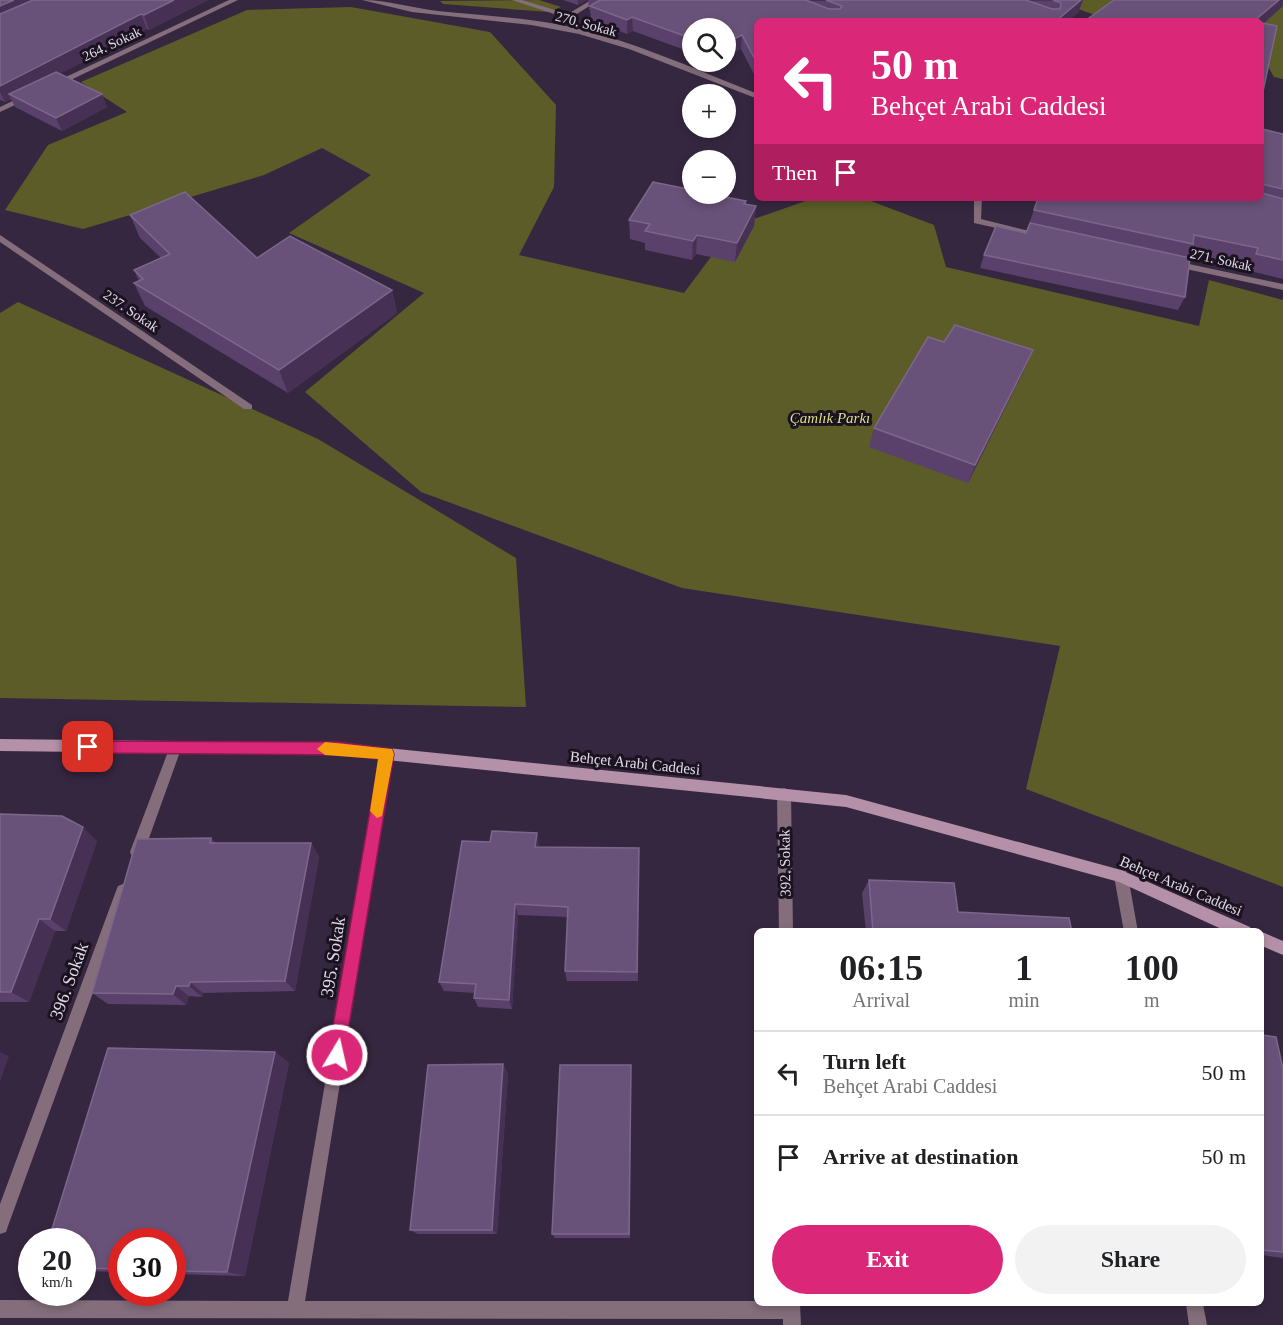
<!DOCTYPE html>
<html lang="en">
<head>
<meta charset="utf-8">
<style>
  body { margin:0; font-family:Georgia,serif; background:#f2f2f2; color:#202124; height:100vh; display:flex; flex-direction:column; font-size:22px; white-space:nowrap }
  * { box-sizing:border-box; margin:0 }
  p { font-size:20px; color:#757577 }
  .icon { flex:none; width:33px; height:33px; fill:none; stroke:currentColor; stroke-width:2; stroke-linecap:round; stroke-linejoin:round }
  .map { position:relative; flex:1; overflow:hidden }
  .details { position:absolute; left:754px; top:928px; width:510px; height:378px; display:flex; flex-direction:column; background:#fff; border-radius:9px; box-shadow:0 3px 9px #0003 }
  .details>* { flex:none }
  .hud { position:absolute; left:754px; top:18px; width:510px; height:183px; border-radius:9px; box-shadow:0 3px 9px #0003; background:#db2777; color:#fff; overflow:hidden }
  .tools { position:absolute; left:682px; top:18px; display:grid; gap:12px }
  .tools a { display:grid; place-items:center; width:54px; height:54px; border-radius:50%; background:#fff; box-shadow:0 3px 9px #0003; font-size:30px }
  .speed { position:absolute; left:18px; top:1228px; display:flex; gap:12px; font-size:30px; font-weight:700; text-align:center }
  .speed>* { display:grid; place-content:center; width:78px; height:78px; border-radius:50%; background:#fff; box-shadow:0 3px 9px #0003; line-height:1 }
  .speed small { font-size:15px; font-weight:400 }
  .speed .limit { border:9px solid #d22; background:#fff; color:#111 }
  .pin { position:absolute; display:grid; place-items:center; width:51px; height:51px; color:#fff; margin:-26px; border-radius:12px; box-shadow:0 3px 9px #0006 }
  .me { position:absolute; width:66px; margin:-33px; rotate:9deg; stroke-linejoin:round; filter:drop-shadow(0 0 4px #0008) }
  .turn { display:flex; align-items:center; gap:21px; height:126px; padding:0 18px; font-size:27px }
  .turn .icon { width:78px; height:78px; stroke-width:2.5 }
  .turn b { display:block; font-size:42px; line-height:51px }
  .then { display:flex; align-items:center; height:57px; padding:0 18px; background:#0003; gap:12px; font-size:22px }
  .eta { display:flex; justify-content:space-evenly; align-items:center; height:102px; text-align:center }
  .eta b { font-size:36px; font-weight:600; line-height:42px }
  .button { display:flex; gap:12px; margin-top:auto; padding:12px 18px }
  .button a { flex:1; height:69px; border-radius:36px; background:#db2777; color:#fff; font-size:24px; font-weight:600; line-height:69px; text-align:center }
  .button a+a { background:#f2f2f2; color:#202124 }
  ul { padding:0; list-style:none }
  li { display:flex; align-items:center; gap:18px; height:84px; padding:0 18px; border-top:2px solid #e0e0e0 }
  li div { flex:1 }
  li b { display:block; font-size:22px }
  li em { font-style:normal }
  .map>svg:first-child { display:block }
</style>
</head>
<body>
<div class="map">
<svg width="1283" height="1325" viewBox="0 0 1283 1325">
  <rect width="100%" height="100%" fill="#362740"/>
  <!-- green -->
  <g fill="#5b5c27">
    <path d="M539,0L561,7L548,12L443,4L440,1Z"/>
    <path d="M1053,0H1283V79L1274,77L1262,56V21H1123L1092,14Z"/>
    <path d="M351,7L490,32L556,105L554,187L519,255L684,293L734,226L814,198H863L934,225L946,267L1199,326L1209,280L1283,300V887L1026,789L1060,646L682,588L421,492L305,392L424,293L289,233L371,175L322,148L264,175L83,229L5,210L48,145L127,112L81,82L247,10Z"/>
    <path d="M18,302L318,439L516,558L526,707L0,698V313Z"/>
  </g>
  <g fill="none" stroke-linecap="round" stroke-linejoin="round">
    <!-- minor -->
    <g fill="#846e7c" fill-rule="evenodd">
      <path d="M229,0H238L58,86L51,84Z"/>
      <path d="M362,0C387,0 413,8 438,11C477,15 517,17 556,24C626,37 691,68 758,94V99L629,49L579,34L531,25L412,12Z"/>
      <path d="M512,0H522L568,14L591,0H599L564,22L561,20L563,17Z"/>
      <path d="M23,96L30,98L0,112V107Z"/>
      <path d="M974,198H982L981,219L1045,235L1041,238L974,223Z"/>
      <path d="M0,235L252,405V409H244L0,242Z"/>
      <path d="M1175,261L1283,284V290L1172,266V262Z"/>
      <path d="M175,743L179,745L181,749L144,852L142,856L137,858L132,856L130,852L169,749L171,745Z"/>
      <path d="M387,748L391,750L393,754L305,1301H758V1304H800L801,1325H783V1319L0,1318V1300L288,1301L381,754L383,750Z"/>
      <path d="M784,788L789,790L791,794L793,932H779L777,794L779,790Z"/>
      <path d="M1121,870L1126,871L1128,876L1138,932H1124L1114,876L1116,871Z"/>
      <path d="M123,884L128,886L130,891L8,1226L6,1232L0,1234V1204L116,891L118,886Z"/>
      <path d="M1186,1304H1203L1207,1325H1189Z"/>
    </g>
    <!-- secondary -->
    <g fill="#b591a9" fill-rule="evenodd">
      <path d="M0,739L338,743L846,795L1121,870L1250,927L1252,932H1228L1119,882L846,807L338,755L0,751Z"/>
      <path d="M1262,932L1283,941V955L1262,946Z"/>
    </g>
  </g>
  <!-- wall -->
  <g fill="#5a416b">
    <path d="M0,0H208L149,30L147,29L59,74L107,107L62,131L15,107L11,99L5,102L0,100Z"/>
    <path d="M563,0H587L578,5Z"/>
    <path d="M588,0L994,1L1083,0L1078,13L758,21V82L741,49L726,28H693V53L633,31L627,34L591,20L590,10L589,9Z"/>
    <path d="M1262,129L1283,134V279L1246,270L1249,265L1189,253L1187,257L1185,297L1178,310L980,268L984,255L1026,233L1038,198H1262Z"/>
    <path d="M746,201V204L756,206L754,226L735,262L696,254L692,260L645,250V243L630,239L629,220Z"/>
    <path d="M130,215L257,258L392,290L397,313L288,393L145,306L134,283L139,281L134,270L161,258L140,238Z"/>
    <path d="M944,342L1033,350L1025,368L968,483L869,447L874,428Z"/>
    <path d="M0,814L97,841L66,931H55L29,1002H0Z"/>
    <path d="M211,838L215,843H311L319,857L295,991L203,993L202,997L189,996L186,1005L108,1004L92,993Z"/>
    <path d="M539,845V847L639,848L638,981H567L565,971L567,917L518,915L512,1009L478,1007L474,998L475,993L444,991L439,982Z"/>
    <path d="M869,880L958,912L1072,932H866L862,893Z"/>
    <path d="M1262,1035L1283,1069V1258L1262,1255Z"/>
    <path d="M275,1052L289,1063L245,1276L172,1274V1242H122V1272L82,1271V1242Z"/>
    <path d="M508,1073L497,1234H418L410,1230Z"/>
    <path d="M631,1074L630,1238H555L552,1234Z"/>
  </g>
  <!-- shaded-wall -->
  <g fill="#463054">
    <path d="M14,0H54L0,24V6Z"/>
    <path d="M174,0H208L149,30L144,15Z"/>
    <path d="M578,0H587L578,5Z"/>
    <path d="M1081,0H1083L1078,13L1068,21H1056Z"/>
    <path d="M1279,0H1283V6L1262,25V21H1254Z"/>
    <path d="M141,14L147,29L15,97L9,94L11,99L5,102L0,92V86Z"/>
    <path d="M632,17L633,31L627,34V20Z"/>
    <path d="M742,35L741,49L726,57V43Z"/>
    <path d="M102,94L107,107L62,131L56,118Z"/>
    <path d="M756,206L754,226L735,262L737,243Z"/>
    <path d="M697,235L696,254L692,260L693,241Z"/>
    <path d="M392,290L397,313L288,393L279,370Z"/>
    <path d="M1033,350L1025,368L968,483L975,465Z"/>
    <path d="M83,827L97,841L66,931L50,919Z"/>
    <path d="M537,833L539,845L537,859L535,847Z"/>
    <path d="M311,843L319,857L295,991L285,981Z"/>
    <path d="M515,904L518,915L512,1009L509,1000Z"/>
    <path d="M39,919L55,931L29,1002L11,992Z"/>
    <path d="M190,982L203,993L202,997L189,986Z"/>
    <path d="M176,986L189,996L186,1005L173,994Z"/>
    <path d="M0,1052L9,1056L0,1081Z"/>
    <path d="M275,1052L289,1063L245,1276L227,1272Z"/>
    <path d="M503,1064L508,1073L497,1234L492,1230Z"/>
  </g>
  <!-- building -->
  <g fill="#695279" stroke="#7c678a" stroke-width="1.5">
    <path d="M0,0H14L0,6Z"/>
    <path d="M33,0H174L144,15L141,14L0,86V14Z"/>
    <path d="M600,0H806L829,9H840L842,6L826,0H1026L1052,9H1060L1061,3L1053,0H1081L1056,21H758V65L742,35L726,43V28H693V39L632,17L627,20L590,6Z"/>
    <path d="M1114,0H1279L1254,21H1088L1089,18Z"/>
    <path d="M1262,23L1277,26L1262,96Z"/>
    <path d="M56,72L102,94L56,118L9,94Z"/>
    <path d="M1262,129L1283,134V189L1262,184Z"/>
    <path d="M653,182L693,190V194H711L746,201L744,204L756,206L737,243L697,235L693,241L645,231L650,224L629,220Z"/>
    <path d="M185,192L257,258L290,236L392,290L279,370L134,283L143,279L134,270L170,254L130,215Z"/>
    <path d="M1262,193L1283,199V260L1256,254L1258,248L1194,235L1193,244L1034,210L1038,198H1262Z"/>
    <path d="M1030,223L1190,258L1185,297L984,255L996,226L1026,233Z"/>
    <path d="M955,325L1033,350L975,465L874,428L928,337L944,342Z"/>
    <path d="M0,814L62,816L83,827L50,919H39L11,992H0Z"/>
    <path d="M492,831L537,833L535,847L639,848L637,972L565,971L568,907L515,904L509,1000L474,998L476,984L439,982L462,841L490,842Z"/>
    <path d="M211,838L210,843H311L285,981L190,982L189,986H176L173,994L92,993L137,839Z"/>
    <path d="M869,880L954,883L958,912L1069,918L1072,932H873Z"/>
    <path d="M1262,1035L1276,1037L1283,1069V1252L1262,1250Z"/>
    <path d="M108,1048L275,1052L227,1272L172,1271V1242H122V1269L82,1268V1242H48Z"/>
    <path d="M503,1064L492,1230H410L428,1065Z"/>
    <path d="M560,1065H631L629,1234H552Z"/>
  </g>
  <!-- route -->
  <path fill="#db2777" stroke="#8e194d" stroke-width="1.5" d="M88,741L338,742L392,749L394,754L343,1061L337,1063L331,1061L328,1055L379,759L338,755L88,753L81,747Z"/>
  <!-- slow -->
  <path fill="#f59e0b" d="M325,742L392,749L394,754L382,816L377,818L370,811L378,759L325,755L317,749Z"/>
  <g text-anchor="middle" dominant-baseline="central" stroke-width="6" stroke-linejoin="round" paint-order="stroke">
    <!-- far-street labels -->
    <g font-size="14" fill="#e2d9e9" stroke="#1a131f">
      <text transform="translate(586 24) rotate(15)">270. Sokak</text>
      <text transform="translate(112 44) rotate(-25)">264. Sokak</text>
      <text transform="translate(1221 260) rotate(12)">271. Sokak</text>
      <text transform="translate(131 311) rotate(34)">237. Sokak</text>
    </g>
    <!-- park labels -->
    <g font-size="15" font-style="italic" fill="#dcdf89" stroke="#1a131f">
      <text x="830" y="418">Çamlık Parkı</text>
    </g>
    <!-- street labels -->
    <g font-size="15" fill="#e2d9e9" stroke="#1a131f">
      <text transform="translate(635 763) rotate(6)">Behçet Arabi Caddesi</text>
      <text transform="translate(785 863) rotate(-91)">392. Sokak</text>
      <text transform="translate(1181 886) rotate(23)">Behçet Arabi Caddesi</text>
    </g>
    <!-- near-street labels -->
    <g font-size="18" fill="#e2d9e9" stroke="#1a131f">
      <text transform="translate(333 957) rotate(-81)">395. Sokak</text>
      <text transform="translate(69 981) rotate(-70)">396. Sokak</text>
    </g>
  </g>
</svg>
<div class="tools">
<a><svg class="icon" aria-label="search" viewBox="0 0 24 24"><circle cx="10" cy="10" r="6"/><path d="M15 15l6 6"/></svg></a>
<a>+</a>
<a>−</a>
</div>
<div class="speed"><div>20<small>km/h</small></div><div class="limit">30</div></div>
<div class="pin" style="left:88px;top:747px;background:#d93025"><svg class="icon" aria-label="arrive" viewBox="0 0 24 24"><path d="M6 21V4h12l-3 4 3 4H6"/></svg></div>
<svg class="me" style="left:337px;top:1055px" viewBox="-20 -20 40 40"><circle r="17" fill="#db2777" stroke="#fff" stroke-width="3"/><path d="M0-11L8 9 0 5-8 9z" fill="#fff"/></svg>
<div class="hud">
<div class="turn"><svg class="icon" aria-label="left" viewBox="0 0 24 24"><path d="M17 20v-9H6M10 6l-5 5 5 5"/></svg><div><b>50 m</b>Behçet Arabi Caddesi</div></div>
<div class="then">Then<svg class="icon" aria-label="arrive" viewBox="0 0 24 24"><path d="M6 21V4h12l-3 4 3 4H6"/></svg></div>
</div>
<section class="details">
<div class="eta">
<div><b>06:15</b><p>Arrival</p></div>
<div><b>1</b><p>min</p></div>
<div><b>100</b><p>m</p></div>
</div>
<ul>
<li><svg class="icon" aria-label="left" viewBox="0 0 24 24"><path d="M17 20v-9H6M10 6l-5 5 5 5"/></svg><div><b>Turn left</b><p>Behçet Arabi Caddesi</p></div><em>50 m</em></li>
<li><svg class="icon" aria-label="arrive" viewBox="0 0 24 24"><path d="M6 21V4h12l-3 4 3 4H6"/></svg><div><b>Arrive at destination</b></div><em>50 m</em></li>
</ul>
<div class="button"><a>Exit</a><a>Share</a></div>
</section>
</div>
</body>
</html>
